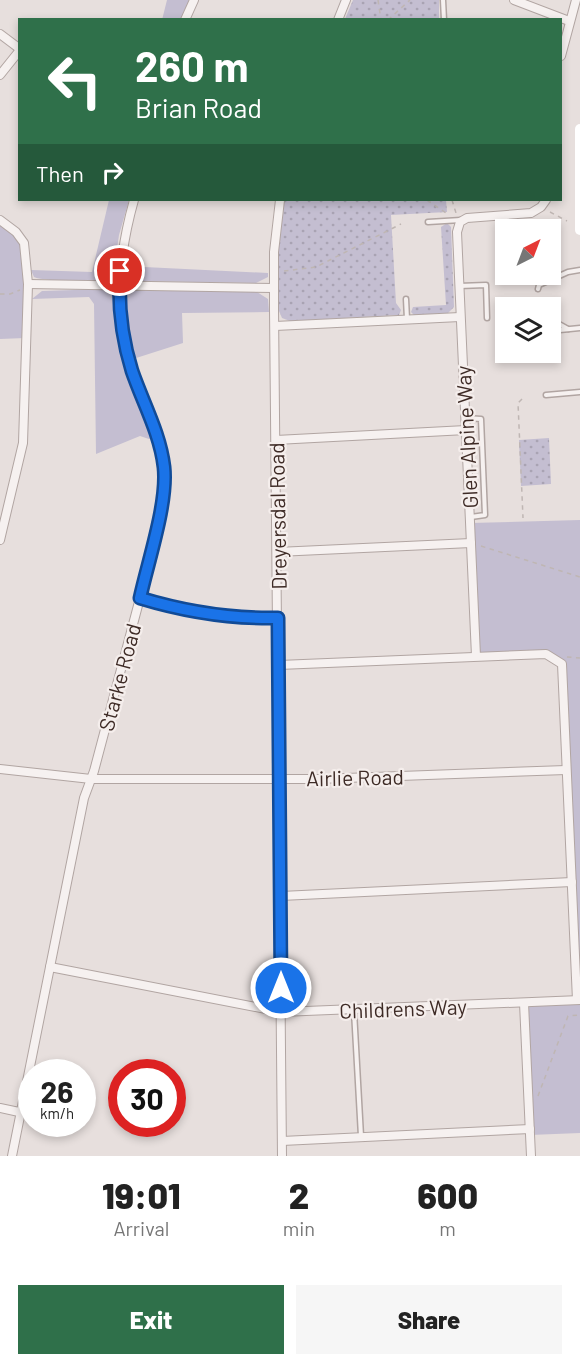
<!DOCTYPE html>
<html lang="en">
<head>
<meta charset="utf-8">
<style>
  body { margin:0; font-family:Barlow,sans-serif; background:#f6f6f6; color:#222; height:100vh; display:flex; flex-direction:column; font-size:22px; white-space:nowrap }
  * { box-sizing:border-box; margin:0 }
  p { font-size:20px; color:#767676 }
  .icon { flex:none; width:33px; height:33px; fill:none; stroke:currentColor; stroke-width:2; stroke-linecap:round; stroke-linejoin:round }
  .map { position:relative; height:1156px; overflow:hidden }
  .panel { display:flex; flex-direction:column; background:#fff; flex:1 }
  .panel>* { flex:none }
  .banner { position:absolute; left:18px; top:18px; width:544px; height:183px; border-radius:0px; box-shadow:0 3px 9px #0003; background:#2f704a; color:#fff; overflow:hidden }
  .needle { width:39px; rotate:42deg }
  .controls { position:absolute; left:495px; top:219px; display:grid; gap:12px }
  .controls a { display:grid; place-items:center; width:66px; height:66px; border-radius:0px; background:#fff; box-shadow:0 3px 9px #0003; font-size:30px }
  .speed { position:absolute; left:18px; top:1059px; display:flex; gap:12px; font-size:30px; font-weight:700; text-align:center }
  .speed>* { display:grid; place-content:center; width:78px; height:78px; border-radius:50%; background:#fff; box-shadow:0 3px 9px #0003; line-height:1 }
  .speed small { font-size:15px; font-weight:400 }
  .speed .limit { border:9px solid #d22; background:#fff; color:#111 }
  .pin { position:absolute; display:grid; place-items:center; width:51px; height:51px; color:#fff; margin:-26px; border:3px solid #fff; border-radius:50%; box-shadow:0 2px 6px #0007 }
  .me { position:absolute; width:66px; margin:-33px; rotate:0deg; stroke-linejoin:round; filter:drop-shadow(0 0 4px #0008) }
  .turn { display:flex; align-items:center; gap:21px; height:126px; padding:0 18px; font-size:27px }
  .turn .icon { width:78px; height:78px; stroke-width:2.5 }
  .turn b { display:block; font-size:42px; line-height:51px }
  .then { display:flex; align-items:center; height:57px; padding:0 18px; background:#0003; gap:12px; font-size:22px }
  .eta { display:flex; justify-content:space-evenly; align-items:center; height:102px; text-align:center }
  .eta b { font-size:36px; font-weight:800; line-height:42px }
  .primary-button { display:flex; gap:12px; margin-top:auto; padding:12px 18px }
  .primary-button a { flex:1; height:69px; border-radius:0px; background:#2f704a; color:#fff; font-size:24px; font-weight:800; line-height:69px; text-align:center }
  .primary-button a+a { background:#f6f6f6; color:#222 }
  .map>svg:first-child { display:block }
</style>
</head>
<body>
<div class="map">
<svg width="580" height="1156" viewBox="0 0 580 1156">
  <defs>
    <pattern id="park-dots" width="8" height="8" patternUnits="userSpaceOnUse" patternTransform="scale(1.5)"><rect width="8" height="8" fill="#c4bed1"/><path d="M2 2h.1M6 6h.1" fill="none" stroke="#a9a3b3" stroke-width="1.8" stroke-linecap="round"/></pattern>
  </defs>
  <rect width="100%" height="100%" fill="#e7dfdd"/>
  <!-- grass -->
  <g fill="#c4bed1">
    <path d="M167,0H189L181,19L162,20Z"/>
    <path d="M109,200H129L119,235L113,276C103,283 46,282 34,277L31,270L92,272Z"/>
    <path d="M0,221L16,233L26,252L25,338L0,339Z"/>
    <path d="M124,266L268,273V277L256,283L132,281L125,277Z"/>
    <path d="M106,289L113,295C119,346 135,390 153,438L149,439L140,436L96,454L94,304L89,297L32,299L42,291Z"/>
    <path d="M133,290L257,292L268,299L269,312L182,313L183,343L133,359L123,299L126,293Z"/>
    <path d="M580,520V1133L530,1135L524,1003L576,1000L564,672L553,656H476L470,523Z"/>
  </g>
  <!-- park -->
  <g fill="url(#park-dots)">
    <path d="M353,0H439V19H345Z"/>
    <path d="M284,200H446L447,212L391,215L396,303L401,310L399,315L290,321L282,318L279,311V231Z"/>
    <path d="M447,223L451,227L454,307L448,313L414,315L411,312L413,307L446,305L441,227Z"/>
    <path d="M549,438L551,484L521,486L519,440Z"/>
  </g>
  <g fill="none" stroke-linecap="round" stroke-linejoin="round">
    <defs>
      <g id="service">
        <path d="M443,0L444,20"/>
        <path d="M428,222L461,220"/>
        <path d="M459,286L486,285L487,318"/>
        <path d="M538,289L539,285L568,272L580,270"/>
        <path d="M406,299L407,319"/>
        <path d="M550,319L568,329"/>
        <path d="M550,331L580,328"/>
        <path d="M546,395L580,392"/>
        <path d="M466,418L481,419L485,515L471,517"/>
        <path d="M354,1011L361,1136"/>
      </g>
      <g id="minor">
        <path d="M514,0L569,21"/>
        <path d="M185,20L194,0"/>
        <path d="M338,20L346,0"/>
        <path d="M0,34L20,49"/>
        <path d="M561,56L576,0"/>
        <path d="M0,75L20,50"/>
        <path d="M280,200L274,252V309L282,1156"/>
        <path d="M0,220L16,232L24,243L28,284L23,443L0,540"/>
        <path d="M28,284L274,288"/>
        <path d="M275,326L460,317"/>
        <path d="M276,440L466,430"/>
        <path d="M277,552L471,543"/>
        <path d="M140,598C186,612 230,619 278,618"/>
        <path d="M476,656L457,232L460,222L467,218L531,213L541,207L546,200"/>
        <path d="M279,665L546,654L562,664L577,1000"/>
        <path d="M0,769L91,779H318L566,770"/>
        <path d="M281,896L572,882"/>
        <path d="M50,967L281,1012L580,1000"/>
        <path d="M524,1003L531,1156"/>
        <path d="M0,1108L19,1112"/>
        <path d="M282,1141L530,1129"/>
        <path d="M12,1156L84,798L94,771L140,598L163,494C168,449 146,413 132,371C113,314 118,257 134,200"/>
      </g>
    </defs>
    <!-- service casing -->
    <use href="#service" stroke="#b1a5a2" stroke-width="7"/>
    <!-- minor casing -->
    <use href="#minor" stroke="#b1a5a2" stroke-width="10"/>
    <!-- path -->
    <g stroke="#bfb6b3" stroke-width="1.5" stroke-dasharray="4.5 4.5" stroke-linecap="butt">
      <path d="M378,0L381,20"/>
      <path d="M388,20L410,0"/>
      <path d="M427,200L446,213"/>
      <path d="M452,200L456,213"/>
      <path d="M550,212L567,221"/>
      <path d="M284,271L316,267L401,224"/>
      <path d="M0,294H10L20,290"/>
      <path d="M522,399L518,403L523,518"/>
      <path d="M481,546L580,577"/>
      <path d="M567,657L580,658"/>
      <path d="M538,1096L568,1016L580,1015"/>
    </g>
    <!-- service -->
    <use href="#service" stroke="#f6f1f0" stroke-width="4"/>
    <!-- minor -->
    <use href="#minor" stroke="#f6f1f0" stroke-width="8"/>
    <!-- secondary -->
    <path stroke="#fff" stroke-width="10" d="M580,129V230"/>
  </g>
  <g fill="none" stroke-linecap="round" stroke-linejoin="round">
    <defs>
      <path id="route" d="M120,271C118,304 122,339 132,371C143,403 160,433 164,467C168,503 148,561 140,598C186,612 230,619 278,618L281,988"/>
    </defs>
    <!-- route casing -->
    <use href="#route" stroke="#114b97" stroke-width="15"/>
    <!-- route -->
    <use href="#route" stroke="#1a73e8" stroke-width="10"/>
  </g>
  <g text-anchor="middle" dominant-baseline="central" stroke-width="4.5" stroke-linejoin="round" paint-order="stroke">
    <!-- street labels -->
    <g font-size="21" fill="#3e2b26" stroke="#f5eeec">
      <text transform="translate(466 437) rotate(-93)">Glen Alpine Way</text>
      <text transform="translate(277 516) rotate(-91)">Dreyersdal Road</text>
      <text transform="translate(119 677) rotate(-75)">Starke Road</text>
      <text transform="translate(355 777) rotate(-1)">Airlie Road</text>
      <text transform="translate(403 1008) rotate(-2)">Childrens Way</text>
    </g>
  </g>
</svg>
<div class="controls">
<a><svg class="needle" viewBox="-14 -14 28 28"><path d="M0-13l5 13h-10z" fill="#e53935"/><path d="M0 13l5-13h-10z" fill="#767676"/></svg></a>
<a><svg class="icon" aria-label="layers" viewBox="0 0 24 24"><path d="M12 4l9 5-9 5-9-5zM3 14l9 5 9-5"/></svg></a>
</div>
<div class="speed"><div>26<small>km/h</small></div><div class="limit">30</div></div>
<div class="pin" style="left:120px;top:271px;background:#d93025"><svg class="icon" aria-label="arrive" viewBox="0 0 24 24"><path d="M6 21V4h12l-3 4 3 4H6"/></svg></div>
<svg class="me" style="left:281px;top:988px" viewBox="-20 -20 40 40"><circle r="17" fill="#1a73e8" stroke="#fff" stroke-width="3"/><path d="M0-11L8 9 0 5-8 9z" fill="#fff"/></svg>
<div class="banner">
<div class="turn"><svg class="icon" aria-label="left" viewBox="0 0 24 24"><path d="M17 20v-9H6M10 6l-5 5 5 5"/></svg><div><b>260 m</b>Brian Road</div></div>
<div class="then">Then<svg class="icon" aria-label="right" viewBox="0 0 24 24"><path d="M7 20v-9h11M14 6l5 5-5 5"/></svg></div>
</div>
</div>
<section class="panel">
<div class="eta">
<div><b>19:01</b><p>Arrival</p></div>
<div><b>2</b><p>min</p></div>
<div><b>600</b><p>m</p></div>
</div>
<div class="primary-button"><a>Exit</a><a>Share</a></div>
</section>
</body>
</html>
